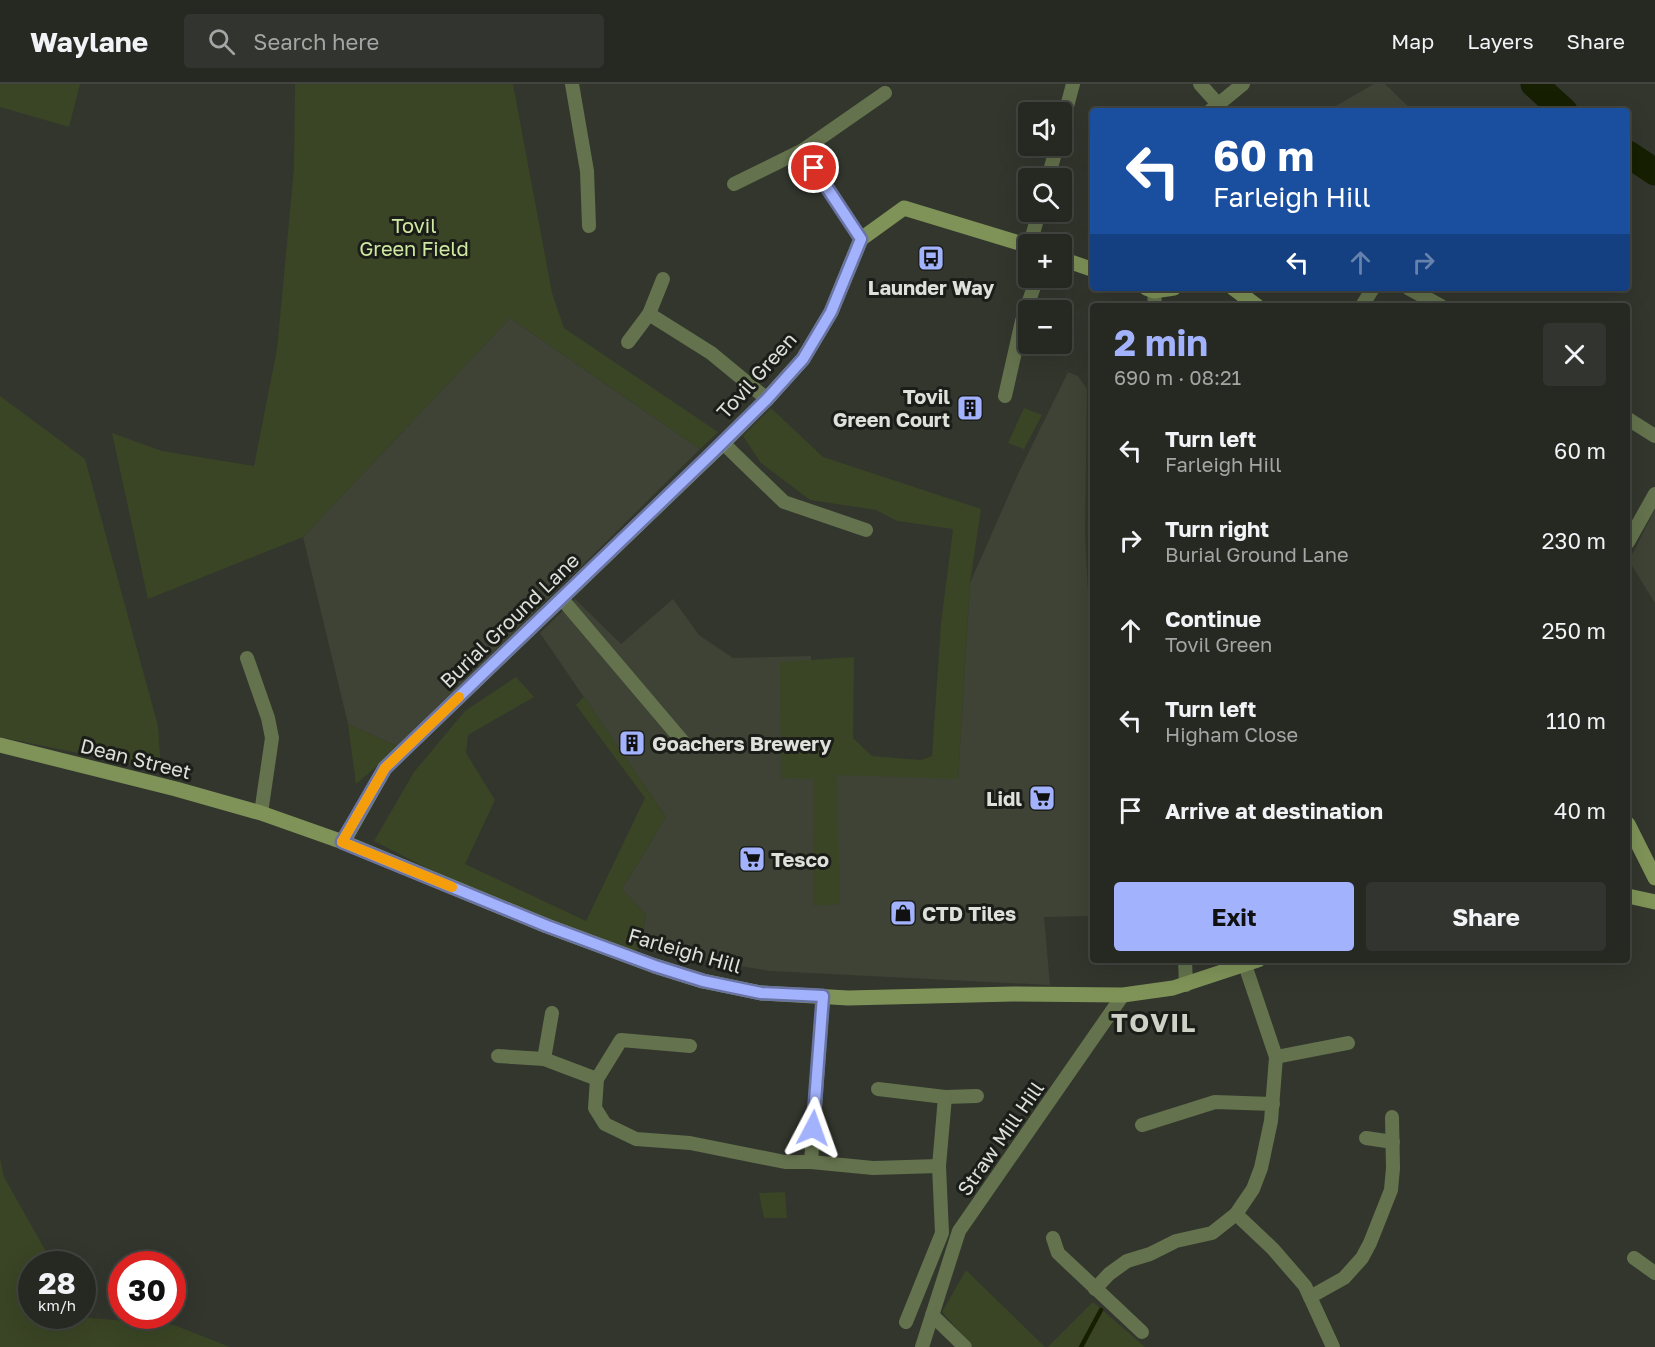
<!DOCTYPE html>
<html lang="en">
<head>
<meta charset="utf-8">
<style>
  body { margin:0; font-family:"Golos Text",sans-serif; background:#32342f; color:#f1f3f6; height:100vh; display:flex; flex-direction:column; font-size:22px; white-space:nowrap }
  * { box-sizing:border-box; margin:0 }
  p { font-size:20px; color:#a4a6a5 }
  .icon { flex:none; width:33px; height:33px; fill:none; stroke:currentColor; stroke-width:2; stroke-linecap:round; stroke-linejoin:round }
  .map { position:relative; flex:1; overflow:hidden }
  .details { position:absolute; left:1090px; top:219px; width:540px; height:660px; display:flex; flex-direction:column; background:#262822; border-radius:6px; box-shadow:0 6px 24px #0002,0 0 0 2px #424440 }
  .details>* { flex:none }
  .guide { position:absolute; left:1090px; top:24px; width:540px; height:183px; border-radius:6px; box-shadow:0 6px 24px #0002,0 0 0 2px #424440; background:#1a4fa0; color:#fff; overflow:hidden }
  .fabs { position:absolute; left:1018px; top:18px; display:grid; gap:12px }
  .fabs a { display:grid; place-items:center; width:54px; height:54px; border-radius:6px; background:#262822; box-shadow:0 6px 24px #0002,0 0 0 2px #424440; font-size:30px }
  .speed { position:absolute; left:18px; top:1167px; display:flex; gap:12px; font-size:30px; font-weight:700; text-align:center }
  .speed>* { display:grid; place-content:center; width:78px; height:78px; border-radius:50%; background:#262822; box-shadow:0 6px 24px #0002,0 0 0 2px #424440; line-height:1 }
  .speed small { font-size:15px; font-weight:400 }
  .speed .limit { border:9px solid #d22; background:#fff; color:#111 }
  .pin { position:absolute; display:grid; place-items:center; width:51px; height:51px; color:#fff; margin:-26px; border:3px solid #fff; border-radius:50%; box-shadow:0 2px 6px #0007 }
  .me { position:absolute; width:66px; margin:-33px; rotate:4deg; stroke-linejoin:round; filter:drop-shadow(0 0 4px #0008) }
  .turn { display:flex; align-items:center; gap:21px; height:126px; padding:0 24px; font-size:27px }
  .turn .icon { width:78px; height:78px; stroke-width:2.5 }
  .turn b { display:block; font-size:42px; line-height:51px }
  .lanes { display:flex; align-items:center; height:57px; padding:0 24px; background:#0003; justify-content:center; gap:30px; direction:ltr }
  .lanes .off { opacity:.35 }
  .round { display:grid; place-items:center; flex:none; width:63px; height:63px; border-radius:6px; background:#32342f }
  .summary { display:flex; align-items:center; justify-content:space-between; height:102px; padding:0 24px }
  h1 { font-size:36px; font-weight:700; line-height:45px; color:#a2b2fd }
  .cta { display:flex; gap:12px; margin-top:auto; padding:12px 24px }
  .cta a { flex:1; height:69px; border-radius:6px; background:#a2b2fd; color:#111; font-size:24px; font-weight:700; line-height:69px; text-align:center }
  .cta a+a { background:#32342f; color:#f1f3f6 }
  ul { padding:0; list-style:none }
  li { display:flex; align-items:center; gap:18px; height:90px; padding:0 24px }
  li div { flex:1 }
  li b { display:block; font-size:22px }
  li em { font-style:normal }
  header { display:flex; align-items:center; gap:36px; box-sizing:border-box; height:84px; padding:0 30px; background:#262822; border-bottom:2px solid #424440 }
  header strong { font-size:28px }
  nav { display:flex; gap:33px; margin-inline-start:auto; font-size:21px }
  .search { width:420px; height:54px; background:#32342f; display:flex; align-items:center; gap:15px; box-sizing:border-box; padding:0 21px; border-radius:6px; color:#a4a6a5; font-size:22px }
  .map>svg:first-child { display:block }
</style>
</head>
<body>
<header>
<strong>Waylane</strong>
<div class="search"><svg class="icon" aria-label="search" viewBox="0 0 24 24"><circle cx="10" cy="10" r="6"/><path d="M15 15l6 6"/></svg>Search here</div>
<nav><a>Map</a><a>Layers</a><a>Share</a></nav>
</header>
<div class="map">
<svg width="1655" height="1263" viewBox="0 0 1655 1263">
  <rect width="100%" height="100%" fill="#32362d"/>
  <!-- built -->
  <g fill="#3e4335">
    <path d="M1374,0H1385L1413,27H1327Z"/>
    <path d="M510,234L700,365L399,663L348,640L303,453Z"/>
    <path d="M1068,288L1078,292L1087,305L1085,452L1094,615L1093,832L1044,833L1050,901L770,887L638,865L646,831L622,805L666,733L540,549L575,515L621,560L673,515L699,551L733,574L811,572L814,680L958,694L970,499L1018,390Z"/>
    <path d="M1655,425V519L1629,477Z"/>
  </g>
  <!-- green -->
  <g fill="#3a4525">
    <path d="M0,0H80L69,43L0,23Z"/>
    <path d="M295,0H513L552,209L564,244L718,348L700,365L510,234L303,453L148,515L112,349L162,367L254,382L277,265L294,85Z"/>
    <path d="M0,312L85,375L158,642L161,686L0,653Z"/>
    <path d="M771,324L823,373L981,425L970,499L958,695L837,691L840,820L813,822L814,695L781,694L780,578L854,573L853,654L872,672L921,676L932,672L941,539L953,445L897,437L876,426L810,416L761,379L743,352Z"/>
    <path d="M1024,324L1042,331L1024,365L1008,359Z"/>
    <path d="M516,593L534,613L468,651L466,669L495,716L465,780L586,837L645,714L576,621L584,613L666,733L622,805L646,831L638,865L632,868L468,805L374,757L414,688L465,627Z"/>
    <path d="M348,640L399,663L356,700Z"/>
    <path d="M0,1074L4,1093L53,1180H32V1232H67L174,1241L230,1263H0Z"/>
    <path d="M785,1108L787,1134H764L759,1109Z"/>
    <path d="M966,1186L1045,1263H973L942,1228Z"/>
    <path d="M1093,1218L1145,1263H1048Z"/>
  </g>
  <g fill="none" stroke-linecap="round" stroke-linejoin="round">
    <!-- stream -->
    <path stroke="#161f01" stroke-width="4.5" d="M1081,1263L1101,1226"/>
    <!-- river -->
    <g stroke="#161f01" stroke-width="27">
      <path d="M1534,0L1564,27"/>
      <path d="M1628,70L1655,88"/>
    </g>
    <!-- street -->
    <g stroke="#64724d" stroke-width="14">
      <path d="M572,0L587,87L589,142"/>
      <path d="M1200,0L1218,20"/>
      <path d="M1210,27L1243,0"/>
      <path d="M1062,41L1073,0"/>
      <path d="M803,66L861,155"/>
      <path d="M1048,94L1057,62"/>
      <path d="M734,100L803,66L885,9"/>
      <path d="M1030,160L1039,128"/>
      <path d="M1408,204L1441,222"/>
      <path d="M1154,207L1155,222"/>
      <path d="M1362,222L1373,204"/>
      <path d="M649,230L711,269L767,315"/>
      <path d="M628,258L649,230L663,195"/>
      <path d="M1005,312L1022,237L1037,194"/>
      <path d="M1628,335L1655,352"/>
      <path d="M723,359L784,418L866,446"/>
      <path d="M1628,458L1655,410"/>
      <path d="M562,515L685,660"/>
      <path d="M247,574L268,634L272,654L261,729"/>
      <path d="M1185,876L1186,901"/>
      <path d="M690,962L621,956L597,995L595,1024L605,1040L636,1055L690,1059L785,1078H811L823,913"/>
      <path d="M498,972L544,975L597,995"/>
      <path d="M1276,973L1348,959"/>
      <path d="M544,975L552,929"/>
      <path d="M878,1005L945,1013L977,1012"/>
      <path d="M1142,1041L1215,1018L1273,1020"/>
      <path d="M1366,1054L1393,1058"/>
      <path d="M811,1078L873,1084L939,1082"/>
      <path d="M1236,1130L1273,1165L1305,1202L1333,1263"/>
      <path d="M1053,1154L1058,1169L1142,1248"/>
      <path d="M1634,1174L1655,1189"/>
      <path d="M1095,1205L1109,1190L1127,1177L1150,1170L1176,1157L1212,1149L1236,1130L1253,1105L1261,1084L1271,1037L1276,973L1245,881"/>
      <path d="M1310,1213L1344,1194L1362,1174L1370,1159L1391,1106L1393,1084L1392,1033"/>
      <path d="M932,1231L965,1263"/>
      <path d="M906,1238L942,1149L939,1082L945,1013"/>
      <path d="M922,1263L959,1147L1123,911"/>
    </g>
    <!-- secondary -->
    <g stroke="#7f9358" stroke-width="15">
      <path d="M1062,175L1094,186"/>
      <path d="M1146,204L1154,207L1174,204"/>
      <path d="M1233,204L1257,222"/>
      <path d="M0,661L176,705L261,729L343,758L547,842L655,882L703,897L761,909L848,914L1013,910L1123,911L1173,904L1258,876"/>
      <path d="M1628,740L1655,794"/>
      <path d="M343,758L385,684L723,359L767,315L803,275L831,228L861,155L904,124L1029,162"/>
      <path d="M1628,812L1655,818"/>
    </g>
  </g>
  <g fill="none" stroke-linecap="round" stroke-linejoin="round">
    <defs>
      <path id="route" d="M813,1044L823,912L761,909L703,897L655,882L547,842L342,758L385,684L707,374L767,315L803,275L831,228L861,155L814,84"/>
    </defs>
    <!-- route casing -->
    <use href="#route" stroke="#6974a4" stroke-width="15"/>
    <!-- route -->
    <use href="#route" stroke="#a2b2fd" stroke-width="10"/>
    <!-- slow -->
    <path stroke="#f59e0b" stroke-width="10" d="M452,803L342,758L385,684L459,613"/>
  </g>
  <!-- icons -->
  <defs>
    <symbol id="bus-square" viewBox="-11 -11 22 22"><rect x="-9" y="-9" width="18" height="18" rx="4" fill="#a2b2fd" stroke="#1b1d19"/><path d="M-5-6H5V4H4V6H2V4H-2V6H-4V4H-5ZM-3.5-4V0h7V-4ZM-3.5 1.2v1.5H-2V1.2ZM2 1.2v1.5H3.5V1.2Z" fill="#111"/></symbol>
    <symbol id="building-square" viewBox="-11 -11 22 22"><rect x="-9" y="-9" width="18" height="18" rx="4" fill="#a2b2fd" stroke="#1b1d19"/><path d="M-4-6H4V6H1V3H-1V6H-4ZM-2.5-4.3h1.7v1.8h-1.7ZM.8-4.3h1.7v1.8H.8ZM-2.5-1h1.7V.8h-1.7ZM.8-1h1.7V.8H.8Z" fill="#111"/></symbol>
    <symbol id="supermarket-square" viewBox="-11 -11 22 22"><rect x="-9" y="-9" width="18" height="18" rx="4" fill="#a2b2fd" stroke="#1b1d19"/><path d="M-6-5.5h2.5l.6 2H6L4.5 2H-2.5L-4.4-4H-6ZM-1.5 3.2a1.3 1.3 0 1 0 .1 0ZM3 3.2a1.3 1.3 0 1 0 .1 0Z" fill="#111"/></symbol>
    <symbol id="shop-square" viewBox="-11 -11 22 22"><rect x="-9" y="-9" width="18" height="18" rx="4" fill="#a2b2fd" stroke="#1b1d19"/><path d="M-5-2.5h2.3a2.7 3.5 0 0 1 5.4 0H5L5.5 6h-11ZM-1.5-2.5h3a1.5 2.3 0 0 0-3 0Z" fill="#111"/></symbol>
  </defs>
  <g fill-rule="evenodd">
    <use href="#bus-square" x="916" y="159" width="30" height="30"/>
    <use href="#building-square" x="955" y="309" width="30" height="30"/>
    <use href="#building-square" x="617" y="644" width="30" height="30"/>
    <use href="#supermarket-square" x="1027" y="699" width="30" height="30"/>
    <use href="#supermarket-square" x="737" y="760" width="30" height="30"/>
    <use href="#shop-square" x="888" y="814" width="30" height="30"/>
  </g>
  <g text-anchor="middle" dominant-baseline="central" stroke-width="6" stroke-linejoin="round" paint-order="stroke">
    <!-- park labels -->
    <g font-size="20" fill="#cfe9a1" stroke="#1b1d19">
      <text x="414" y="141">Tovil<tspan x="414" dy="23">Green Field</tspan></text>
    </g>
    <!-- poi labels -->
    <g font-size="20" font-weight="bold" fill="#dee0da" stroke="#1b1d19" text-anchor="start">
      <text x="931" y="203" text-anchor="middle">Launder Way</text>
      <text x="950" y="312" text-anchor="end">Tovil<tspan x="950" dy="23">Green Court</tspan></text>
      <text x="652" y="659">Goachers Brewery</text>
      <text x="1022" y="714" text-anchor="end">Lidl</text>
      <text x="771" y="775">Tesco</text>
      <text x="922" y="829">CTD Tiles</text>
    </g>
    <!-- street labels -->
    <g font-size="20" fill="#dee0da" stroke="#1b1d19">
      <text transform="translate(756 291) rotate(-48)">Tovil Green</text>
      <text transform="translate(509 536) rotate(-44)">Burial Ground Lane</text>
      <text transform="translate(136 674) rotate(14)">Dean Street</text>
      <text transform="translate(685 866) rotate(16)">Farleigh Hill</text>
      <text transform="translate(1000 1054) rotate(-55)">Straw Mill Hill</text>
    </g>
    <!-- district labels -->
    <g font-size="26" font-weight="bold" letter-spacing="1.5" fill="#cdd1c6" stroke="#1b1d19">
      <text x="1154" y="938">TOVIL</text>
    </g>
  </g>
</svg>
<div class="fabs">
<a><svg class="icon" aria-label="sound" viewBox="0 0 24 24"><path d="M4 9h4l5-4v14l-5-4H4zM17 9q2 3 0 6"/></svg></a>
<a><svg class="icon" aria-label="search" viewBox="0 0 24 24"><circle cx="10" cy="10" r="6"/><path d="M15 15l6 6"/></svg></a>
<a>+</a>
<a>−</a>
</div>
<div class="speed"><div>28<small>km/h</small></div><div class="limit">30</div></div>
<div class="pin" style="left:814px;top:84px;background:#d93025"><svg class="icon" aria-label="arrive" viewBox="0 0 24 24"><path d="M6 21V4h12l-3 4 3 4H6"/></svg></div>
<svg class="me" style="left:813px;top:1044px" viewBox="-20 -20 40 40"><path d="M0-17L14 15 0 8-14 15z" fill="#a2b2fd" stroke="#fff" stroke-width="4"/></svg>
<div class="guide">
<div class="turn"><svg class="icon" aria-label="left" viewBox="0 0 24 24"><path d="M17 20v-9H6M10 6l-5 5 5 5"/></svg><div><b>60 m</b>Farleigh Hill</div></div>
<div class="lanes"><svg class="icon" aria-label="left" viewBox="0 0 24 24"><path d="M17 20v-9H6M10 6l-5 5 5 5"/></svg><svg class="icon off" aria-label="ahead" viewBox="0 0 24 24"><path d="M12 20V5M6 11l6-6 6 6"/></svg><svg class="icon off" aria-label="right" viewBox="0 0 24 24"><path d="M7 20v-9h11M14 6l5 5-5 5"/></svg></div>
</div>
<section class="details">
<div class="summary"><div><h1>2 min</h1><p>690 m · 08:21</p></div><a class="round"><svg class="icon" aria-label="close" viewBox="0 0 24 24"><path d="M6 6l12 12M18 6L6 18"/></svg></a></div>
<ul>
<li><svg class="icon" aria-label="left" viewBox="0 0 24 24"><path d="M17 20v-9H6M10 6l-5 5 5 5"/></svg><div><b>Turn left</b><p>Farleigh Hill</p></div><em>60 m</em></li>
<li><svg class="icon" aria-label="right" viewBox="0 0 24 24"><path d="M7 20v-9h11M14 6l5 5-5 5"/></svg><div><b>Turn right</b><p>Burial Ground Lane</p></div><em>230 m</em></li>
<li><svg class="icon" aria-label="ahead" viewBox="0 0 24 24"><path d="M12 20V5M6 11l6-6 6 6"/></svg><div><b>Continue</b><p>Tovil Green</p></div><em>250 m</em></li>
<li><svg class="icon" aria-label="left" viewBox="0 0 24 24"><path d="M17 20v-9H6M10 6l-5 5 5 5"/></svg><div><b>Turn left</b><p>Higham Close</p></div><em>110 m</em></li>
<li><svg class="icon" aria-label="arrive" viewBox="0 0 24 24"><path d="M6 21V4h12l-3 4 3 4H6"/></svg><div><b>Arrive at destination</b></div><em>40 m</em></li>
</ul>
<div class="cta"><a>Exit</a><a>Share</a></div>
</section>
</div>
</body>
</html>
